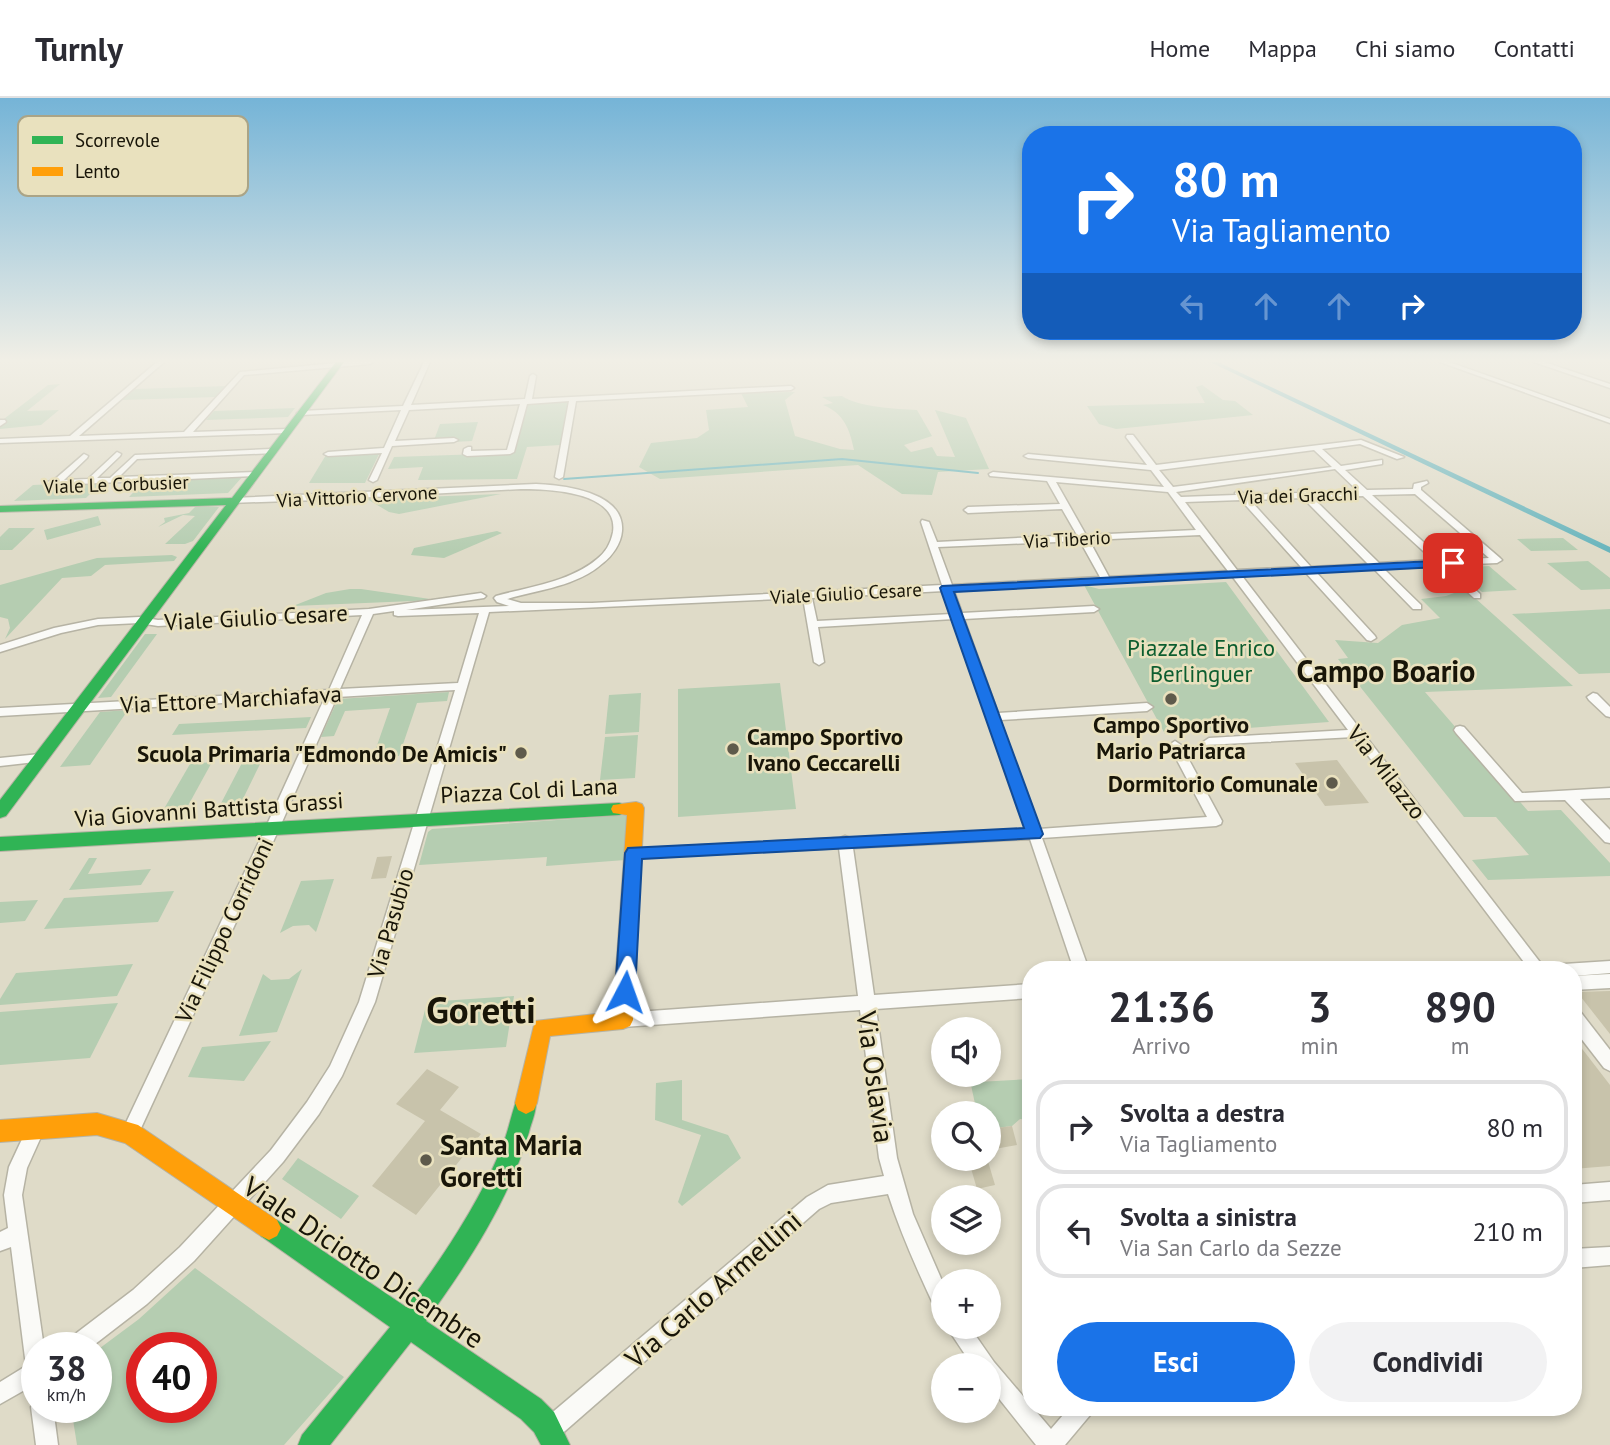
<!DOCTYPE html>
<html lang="it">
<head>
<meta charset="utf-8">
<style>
  body { margin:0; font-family:"PT Sans",sans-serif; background:#f2f2f3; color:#2b2b33; height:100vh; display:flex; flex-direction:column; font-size:26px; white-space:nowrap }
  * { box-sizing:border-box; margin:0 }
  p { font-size:23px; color:#7c7c81 }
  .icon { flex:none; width:38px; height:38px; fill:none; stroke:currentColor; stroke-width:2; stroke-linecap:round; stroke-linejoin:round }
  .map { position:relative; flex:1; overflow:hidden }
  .panel { position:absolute; left:1022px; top:863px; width:560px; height:455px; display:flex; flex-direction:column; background:#fff; border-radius:28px; box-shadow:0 4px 10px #0003 }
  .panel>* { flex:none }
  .guide { position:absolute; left:1022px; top:28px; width:560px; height:214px; border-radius:28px; box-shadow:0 4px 10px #0003; background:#1a73e8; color:#fff; overflow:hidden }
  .controls { position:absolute; left:931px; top:919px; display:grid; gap:14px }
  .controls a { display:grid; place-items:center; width:70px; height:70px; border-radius:50%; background:#fff; box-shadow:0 4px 10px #0003; font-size:35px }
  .speed { position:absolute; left:21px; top:1234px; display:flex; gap:14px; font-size:35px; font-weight:700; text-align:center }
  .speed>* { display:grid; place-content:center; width:91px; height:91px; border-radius:50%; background:#fff; box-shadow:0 4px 10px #0003; line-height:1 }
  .speed small { font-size:18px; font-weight:400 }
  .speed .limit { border:10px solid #d22; background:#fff; color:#111 }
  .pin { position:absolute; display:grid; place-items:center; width:60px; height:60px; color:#fff; margin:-30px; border-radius:14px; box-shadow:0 4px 10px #0006 }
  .me { position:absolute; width:77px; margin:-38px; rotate:4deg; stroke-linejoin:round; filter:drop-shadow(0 0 5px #0008) }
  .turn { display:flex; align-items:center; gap:24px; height:147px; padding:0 35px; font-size:32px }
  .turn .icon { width:91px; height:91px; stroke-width:2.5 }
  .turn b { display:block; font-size:49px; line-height:60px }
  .lanes { display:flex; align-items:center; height:66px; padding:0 35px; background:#0003; justify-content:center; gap:35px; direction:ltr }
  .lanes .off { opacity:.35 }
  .eta { display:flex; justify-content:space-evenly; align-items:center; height:119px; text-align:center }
  .eta b { font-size:42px; font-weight:700; line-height:49px }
  .button { display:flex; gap:14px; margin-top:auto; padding:14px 35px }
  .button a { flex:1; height:80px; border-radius:42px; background:#1a73e8; color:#fff; font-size:28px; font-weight:700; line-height:80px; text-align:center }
  .button a+a { background:#f2f2f3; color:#2b2b33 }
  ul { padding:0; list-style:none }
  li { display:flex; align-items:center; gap:21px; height:94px; margin:0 14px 10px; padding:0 21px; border:4px solid #e1e1e2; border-radius:28px }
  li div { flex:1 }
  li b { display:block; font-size:26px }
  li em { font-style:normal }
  header { display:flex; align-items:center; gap:42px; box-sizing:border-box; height:98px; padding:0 35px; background:#fff; border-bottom:2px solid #e1e1e2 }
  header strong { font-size:33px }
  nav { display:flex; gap:38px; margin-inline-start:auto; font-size:24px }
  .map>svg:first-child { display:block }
</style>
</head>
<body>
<header>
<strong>Turnly</strong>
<nav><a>Home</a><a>Mappa</a><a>Chi siamo</a><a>Contatti</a></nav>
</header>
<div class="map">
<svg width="1610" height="1347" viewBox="0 0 1610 1347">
  <rect width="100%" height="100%" fill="#dfdbc8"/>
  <!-- green -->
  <g fill="#b5cdb1" fill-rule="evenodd">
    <path d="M60,286L27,313L59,312L41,327L0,331V324L48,287Z"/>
    <path d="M1202,287L1223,302L1235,303L1253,317L1116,331L1099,326L1087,308L1205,305L1196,289Z"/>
    <path d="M228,288L217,299L122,302L135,291Z"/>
    <path d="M795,294L785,302L795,338L840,351L854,352C850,332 844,315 823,307L833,305L822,299L842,298C858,309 896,311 917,312L932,338L904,347L911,354L932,349L937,358L955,359L935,312L966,320L989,371L938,374L932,397L902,396L858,367L660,381L639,369L651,345L697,340L709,332L706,312L748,309L741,295Z"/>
    <path d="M569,302L560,347L527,349L517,381L418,382L423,369L388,371L394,359L513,355L525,304Z"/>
    <path d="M295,310L288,319L206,322L214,313Z"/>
    <path d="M478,324L472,343L433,345L440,326Z"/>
    <path d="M380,354L365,385H309L326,357Z"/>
    <path d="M243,378L228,395L129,399L144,383Z"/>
    <path d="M102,384L86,400L14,403L33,387Z"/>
    <path d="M501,396L399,416L389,414L367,401Z"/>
    <path d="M196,408L219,409L193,443L185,446H165L195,418L183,417L158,429L165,424L164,420L189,415Z"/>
    <path d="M98,418L101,427L47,442L44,432Z"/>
    <path d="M9,430H35L12,452H0V439Z"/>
    <path d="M497,433L502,435L444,460L411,457L414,450Z"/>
    <path d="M1563,440L1578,452L1531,453L1517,441Z"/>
    <path d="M172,457L177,459L174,463L105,467L91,478L62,480L5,541L10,530L8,521L0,519V487L97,460Z"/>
    <path d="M1588,463L1610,480V491L1581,492L1547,465Z"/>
    <path d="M1489,468L1517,492L1482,494L1455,470Z"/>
    <path d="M1226,484L1329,624L1165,636L1084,487L1099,491Z"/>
    <path d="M350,491H361L437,502L293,508L326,495Z"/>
    <path d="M1465,491L1573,588L1425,594L1528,713L1561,712L1610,765V778L1488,782L1472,762L1529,757L1496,719H1464L1338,561L1348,560L1335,542L1378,545L1402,527L1440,520L1421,501L1446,498Z"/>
    <path d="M1610,511V575L1579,576L1512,516Z"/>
    <path d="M145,536H157L111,599L98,600Z"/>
    <path d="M780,585L796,711L678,719V591Z"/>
    <path d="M449,594L447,603L417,605L399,658L373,659L390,610L345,613L334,638L321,639L338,601Z"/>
    <path d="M641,595L639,634L605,636L609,597Z"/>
    <path d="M128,612L90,667L60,669L100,614Z"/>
    <path d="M311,619L306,630L172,637L179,626Z"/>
    <path d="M638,637L635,680L600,682L605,639Z"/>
    <path d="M262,662L238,711L217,713L243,663Z"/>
    <path d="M212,664L184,715L161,716L190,666Z"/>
    <path d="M628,717L625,762L546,768L547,759L419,767L428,734L432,731Z"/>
    <path d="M89,760H97L88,776L151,771L141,787L69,792Z"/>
    <path d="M334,781L316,834L309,827L293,828L280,835L301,783Z"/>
    <path d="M174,793L158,824L44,831L64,800Z"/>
    <path d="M38,802L25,823L0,825V804Z"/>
    <path d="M133,866L117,898L0,907V901L16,875Z"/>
    <path d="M302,871L277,934L239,938L263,876L271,882L289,881Z"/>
    <path d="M514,898L506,949L414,955L427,904Z"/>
    <path d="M118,905L90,960L0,967V914Z"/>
    <path d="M271,943L244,983L188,979L202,949Z"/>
    <path d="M1031,981V1022L1020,1021L1012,1028L989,1031V1015H977L971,987L978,984Z"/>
    <path d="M682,982V1022L728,1037L741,1060L682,1108L678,1104L701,1037L655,1022L656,985Z"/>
    <path d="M298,1060L359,1098L341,1121L282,1081Z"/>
    <path d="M195,1170L344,1279L284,1347H77L71,1309H96V1253L139,1221ZM142,1250H201V1309H142Z"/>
  </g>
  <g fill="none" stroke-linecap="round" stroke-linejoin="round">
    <!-- stream -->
    <path stroke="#69b5bd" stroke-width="2" d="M564,381L842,361L978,375"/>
    <!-- canal -->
    <path fill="#69b5bd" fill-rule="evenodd" d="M1210,264H1218L1610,449V455Z"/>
  </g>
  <!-- building -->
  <g fill="#c8c3ab">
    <path d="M1337,662L1369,705L1325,708L1295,665Z"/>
    <path d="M392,758L386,780L371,781L377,759Z"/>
    <path d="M1610,893V936L1577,894Z"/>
    <path d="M1573,939L1610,987V1068L1573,1071Z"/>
    <path d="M427,971L459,989L440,1012L481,1036L416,1117L372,1088L425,1023L396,1006Z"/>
    <path d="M1012,1028L1017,1047L989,1052V1031Z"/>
    <path d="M968,1060H987L995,1087L977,1091Z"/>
  </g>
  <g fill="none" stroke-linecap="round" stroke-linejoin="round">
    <defs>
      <g id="street">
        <path d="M157,264H164L79,338L184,334L240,274L347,264H373L370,266L244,277L193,334L290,331V335H287L0,345V341L70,338Z"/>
        <path d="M424,264H430L411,307L525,301L530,278L533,276L536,278L532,301L791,288L794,290L791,292L576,303L563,379L559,381L555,379L569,303L527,306L514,354L510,356L467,358L463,356L464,351L468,349H471V353L507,352L520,306L409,312L395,343L454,340L458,342L454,344L392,348L377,382L373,384L369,382L382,355L328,358L324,356L328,354L384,350L401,312L301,317L297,315L301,313L403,308Z"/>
        <path d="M1440,264H1449L1610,321V325Z"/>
        <path d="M1534,264H1544L1610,286V290Z"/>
        <path d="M0,322H5L6,324L0,328Z"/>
        <path d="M1127,337H1133L1156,367L1361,342L1404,359L1397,361L1360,346L1322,351L1341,368L1382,362V366L1345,372L1367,392L1413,391L1414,386L1427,383L1428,385L1421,389V392L1500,460L1502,462L1497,465L1449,467L1480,496V500H1474L1439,468L1384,471L1421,507V511H1413L1374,471L1316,474L1375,538L1376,540L1371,543L1367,542L1306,475L1242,478L1546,872H1530L1354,639L1205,647L1203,644L1209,640L1348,632L1232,478L954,493L962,515L1094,508L1099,511L1094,514L964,521L998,615L1147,605L1153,609L1147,613L1000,622L1039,731L1207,719L1169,647L1175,643L1181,647L1222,723L1221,726L1216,728L1042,740L1089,872H1074L1030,741L853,750L874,897L1031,886V900L876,911L897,1060L913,1116L943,1185V1215L936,1212C918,1174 901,1136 888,1096L831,1105L819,1111L557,1340L549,1343L541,1340L538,1332L541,1324L807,1099L828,1087L884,1078L879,1060L860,912L623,929L617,927L615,922L617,917L623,915L858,898L839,750L634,760L629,759L627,755L629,751L840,740L845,738L850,740L1026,731L954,521L818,529L824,564L819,567L814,564L803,500L489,514L375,904L342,978L319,1016L283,1064L194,1163L147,1206L90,1250H63L66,1243L133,1192L180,1149L271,1052L307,1004L330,968L359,904L455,592L337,599L279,731L136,1041L130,1044L124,1041L121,1035L124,1029L265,731L325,599L0,618V610L329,592L362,517L158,528L139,525L98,527L61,535L0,554V547L54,530L98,521L139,519L158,522L369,511L481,495L486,498L484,500L406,512L509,508L497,504L494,500L496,498C528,489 570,484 597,461C605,455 611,445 613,434C619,393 547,391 521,391L319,402L230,405V401L233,400L536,386C563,387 625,394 622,433C621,446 612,458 603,465C578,488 538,492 507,501L521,505H592L942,487L921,424L922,422L929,424L937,444L1077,437L1062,411L968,415L964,412L968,409L1060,406L1047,383L990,378L989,376L993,374L1164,389L1151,372L1028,360L1024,358L1028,356L1147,367L1126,339ZM1314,352L1332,369L1173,389L1159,372ZM1335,371L1358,393L1307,395L1302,391L1299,392L1298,395L1245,397L1239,392L1235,395L1236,397L1181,399L1176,394ZM1056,384L1168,394L1196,432L1086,437ZM1415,396L1489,460L1443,462L1372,397ZM1363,398L1433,462L1379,465L1312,399ZM1303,400L1368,466L1311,469L1250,402ZM1241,402L1301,469L1237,472L1185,404ZM1200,437L1228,473L1109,479L1089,442ZM1080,443L1100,479L952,487L938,449ZM944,493L952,516L817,523L812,500ZM394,513V517L398,518L479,515L458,585L340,591L373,516Z"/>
        <path d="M271,351H274V355L137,361L119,379L257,374L258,376L254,378L56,387H48L44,385L54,382L84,356L88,358L87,360L64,382L88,381L117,354L121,356L120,358L97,380H110L135,357Z"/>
        <path d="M1593,595L1597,596L1610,609V619L1606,618L1589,602L1587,599Z"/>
        <path d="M1460,628L1464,629L1522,695L1610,690V700L1580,701L1610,732V745L1605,744L1565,702L1515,703L1456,635L1454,632L1456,629Z"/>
        <path d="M40,656L44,657L46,660L44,663L0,668V660Z"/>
        <path d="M1610,863V875L1573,878V872H1557L1559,867L1564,866Z"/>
        <path d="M1610,876V890L1573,892V878Z"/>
        <path d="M1573,910L1579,912L1610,952V973L1604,970L1573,930Z"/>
        <path d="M36,1021L42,1024L45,1030L27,1070L22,1097L44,1250H37V1285L0,1306V1284L26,1268L11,1149L0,1153V1134L8,1130L4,1097L9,1069L30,1024Z"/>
        <path d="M1610,1084V1102L1573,1105V1087Z"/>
        <path d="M1610,1149V1167L1573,1170V1151Z"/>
        <path d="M946,1228H969L994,1264L1051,1331L1070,1309H1095L1091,1316L1065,1347H1036L989,1288V1267H972Z"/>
        <path d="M37,1301V1309H53L58,1347H36L31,1309Z"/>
      </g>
      <g id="fast">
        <path d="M336,264H344L6,718L0,720V702L226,407L0,414V408L232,400Z"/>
        <path d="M619,705L625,707L627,711L625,715L619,717L0,753V739Z"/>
        <path d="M526,994L534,998C539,1009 532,1022 529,1034C509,1103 468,1165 426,1223L541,1301L554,1314L570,1347H541L534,1334L521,1321L411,1244L330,1347H298L302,1337L390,1229L261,1138L257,1130L261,1122L269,1118L277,1122L406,1209C442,1160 476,1110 500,1054C508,1036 511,1016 518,998Z"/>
      </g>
      <g id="slow">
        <path d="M636,704L642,706L644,710L633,922L630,928L623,931L550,938L537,1005L534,1012L526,1016L518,1012L515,1005L535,923L613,914L627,717L613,715L611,711L613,707Z"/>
        <path d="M97,1015L138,1027L277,1122L281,1130L277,1138L269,1142L261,1138L125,1045L97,1037L0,1044V1022Z"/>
      </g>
    </defs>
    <!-- street casing -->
    <use href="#street" stroke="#b6b3a4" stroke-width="3"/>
    <!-- fast casing -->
    <use href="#fast" stroke="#b6b3a4" stroke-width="2"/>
    <!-- slow casing -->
    <use href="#slow" stroke="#b6b3a4" stroke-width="2"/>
    <!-- street -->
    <use href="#street" fill="#fafaf7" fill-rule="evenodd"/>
    <!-- fast -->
    <use href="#fast" fill="#30b455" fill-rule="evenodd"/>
    <!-- slow -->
    <use href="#slow" fill="#ff9f0a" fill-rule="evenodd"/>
  </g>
  <!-- sky -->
  <linearGradient id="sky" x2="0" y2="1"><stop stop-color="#75b4d7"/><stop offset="0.58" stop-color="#f1efe6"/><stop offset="1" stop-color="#f1efe6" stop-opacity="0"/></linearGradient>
  <rect width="1610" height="453" fill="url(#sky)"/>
  <!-- route -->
  <path fill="#1a73e8" stroke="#114b97" stroke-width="2" d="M1453,462L1457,463V468L954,494L1043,736L1040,740L642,761L635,894L632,900L625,903L618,900L615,894L625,755L628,750L1024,730L940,490L942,488Z"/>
  <!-- markers -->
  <g fill="#5e5a4b" stroke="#e9e1be" stroke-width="2.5">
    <circle cx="1171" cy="601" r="7"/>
    <circle cx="733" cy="651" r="7"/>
    <circle cx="521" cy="655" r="7"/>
    <circle cx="1332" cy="685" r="7"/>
    <circle cx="426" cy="1062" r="7"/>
  </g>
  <g text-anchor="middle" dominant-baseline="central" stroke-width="5" stroke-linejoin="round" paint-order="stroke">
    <!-- far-street labels -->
    <g font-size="19" fill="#181508" stroke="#e9e1be">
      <text transform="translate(116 386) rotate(-2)">Viale Le Corbusier</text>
      <text transform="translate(1298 397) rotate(-2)">Via dei Gracchi</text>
      <text transform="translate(357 398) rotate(-3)">Via Vittorio Cervone</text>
      <text transform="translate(1067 441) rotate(-3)">Via Tiberio</text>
      <text transform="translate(846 495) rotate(-3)">Viale Giulio Cesare</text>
    </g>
    <!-- street labels -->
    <g font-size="23" fill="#181508" stroke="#e9e1be">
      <text transform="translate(256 519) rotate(-3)">Viale Giulio Cesare</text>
      <text transform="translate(231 601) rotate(-3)">Via Ettore Marchiafava</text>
      <text transform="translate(1387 674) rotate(52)">Via Milazzo</text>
      <text transform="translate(529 692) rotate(-3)">Piazza Col di Lana</text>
      <text transform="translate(209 711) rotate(-4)">Via Giovanni Battista Grassi</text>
      <text transform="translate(390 825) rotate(-74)">Via Pasubio</text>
      <text transform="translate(224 832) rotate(-65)">Via Filippo Corridoni</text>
    </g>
    <!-- park labels -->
    <g font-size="23" fill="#0c5d2f" stroke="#e9e1be">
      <text x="1201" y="549">Piazzale Enrico<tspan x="1201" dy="26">Berlinguer</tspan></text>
    </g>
    <!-- poi labels -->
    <g font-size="23" font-weight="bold" fill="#181508" stroke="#e9e1be" text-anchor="end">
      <text x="1171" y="626" text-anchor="middle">Campo Sportivo<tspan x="1171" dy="26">Mario Patriarca</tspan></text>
      <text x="747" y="638" text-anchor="start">Campo Sportivo<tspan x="747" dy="26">Ivano Ceccarelli</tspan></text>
      <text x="507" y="655">Scuola Primaria "Edmondo De Amicis"</text>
      <text x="1318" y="685">Dormitorio Comunale</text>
    </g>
    <!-- near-street labels -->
    <g font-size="28" fill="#181508" stroke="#e9e1be">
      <text transform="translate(876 979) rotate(82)">Via Oslavia</text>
      <text transform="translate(364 1164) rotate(34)">Viale Diciotto Dicembre</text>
      <text transform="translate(713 1191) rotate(-41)">Via Carlo Armellini</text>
    </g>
    <!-- near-poi labels -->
    <g font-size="28" font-weight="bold" fill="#181508" stroke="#e9e1be" text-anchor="start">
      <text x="440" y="1046">Santa Maria<tspan x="440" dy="32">Goretti</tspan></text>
    </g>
    <!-- district labels -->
    <g font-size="30" font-weight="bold" fill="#181508" stroke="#e9e1be">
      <text x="1386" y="572">Campo Boario</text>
    </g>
    <!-- near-district labels -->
    <g font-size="37" font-weight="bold" fill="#181508" stroke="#e9e1be">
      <text x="481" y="911">Goretti</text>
    </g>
  </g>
  <!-- legend -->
  <rect x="18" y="18" width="230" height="80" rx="10" fill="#e9e1be" stroke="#aaa487" stroke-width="2"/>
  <rect x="32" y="38" width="31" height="8" fill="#30b455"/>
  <rect x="32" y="69" width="31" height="9" fill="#ff9f0a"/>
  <g font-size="19" fill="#181508">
    <text x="75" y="49">Scorrevole</text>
    <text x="75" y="80">Lento</text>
  </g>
</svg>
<div class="controls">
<a><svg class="icon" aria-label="sound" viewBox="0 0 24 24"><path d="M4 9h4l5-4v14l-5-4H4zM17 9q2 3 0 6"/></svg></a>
<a><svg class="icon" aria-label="search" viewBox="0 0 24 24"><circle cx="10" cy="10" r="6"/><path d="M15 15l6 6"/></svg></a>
<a><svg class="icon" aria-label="layers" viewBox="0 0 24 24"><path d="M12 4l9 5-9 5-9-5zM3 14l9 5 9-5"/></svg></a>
<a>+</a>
<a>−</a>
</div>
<div class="speed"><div>38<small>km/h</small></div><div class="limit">40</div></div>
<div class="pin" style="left:1453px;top:465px;background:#d93025"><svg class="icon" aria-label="arrive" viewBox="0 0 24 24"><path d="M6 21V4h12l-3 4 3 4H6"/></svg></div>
<svg class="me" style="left:625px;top:894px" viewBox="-20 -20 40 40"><path d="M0-17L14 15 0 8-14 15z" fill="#1a73e8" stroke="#fff" stroke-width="4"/></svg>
<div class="guide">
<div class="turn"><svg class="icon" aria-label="right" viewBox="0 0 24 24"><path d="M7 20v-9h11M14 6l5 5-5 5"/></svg><div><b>80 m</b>Via Tagliamento</div></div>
<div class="lanes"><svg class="icon off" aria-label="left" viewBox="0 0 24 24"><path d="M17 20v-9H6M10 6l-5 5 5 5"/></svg><svg class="icon off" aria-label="ahead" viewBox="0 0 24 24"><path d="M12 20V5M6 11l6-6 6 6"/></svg><svg class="icon off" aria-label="ahead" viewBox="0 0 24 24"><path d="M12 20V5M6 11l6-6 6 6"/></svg><svg class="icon" aria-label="right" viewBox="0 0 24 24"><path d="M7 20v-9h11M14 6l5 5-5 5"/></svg></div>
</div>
<section class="panel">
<div class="eta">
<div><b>21:36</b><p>Arrivo</p></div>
<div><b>3</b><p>min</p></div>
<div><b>890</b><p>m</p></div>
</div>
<ul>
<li><svg class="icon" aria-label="right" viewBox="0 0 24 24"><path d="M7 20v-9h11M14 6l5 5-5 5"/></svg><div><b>Svolta a destra</b><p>Via Tagliamento</p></div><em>80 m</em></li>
<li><svg class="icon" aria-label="left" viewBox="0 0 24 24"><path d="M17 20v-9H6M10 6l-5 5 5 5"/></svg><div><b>Svolta a sinistra</b><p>Via San Carlo da Sezze</p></div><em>210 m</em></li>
</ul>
<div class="button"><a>Esci</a><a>Condividi</a></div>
</section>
</div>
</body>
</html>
